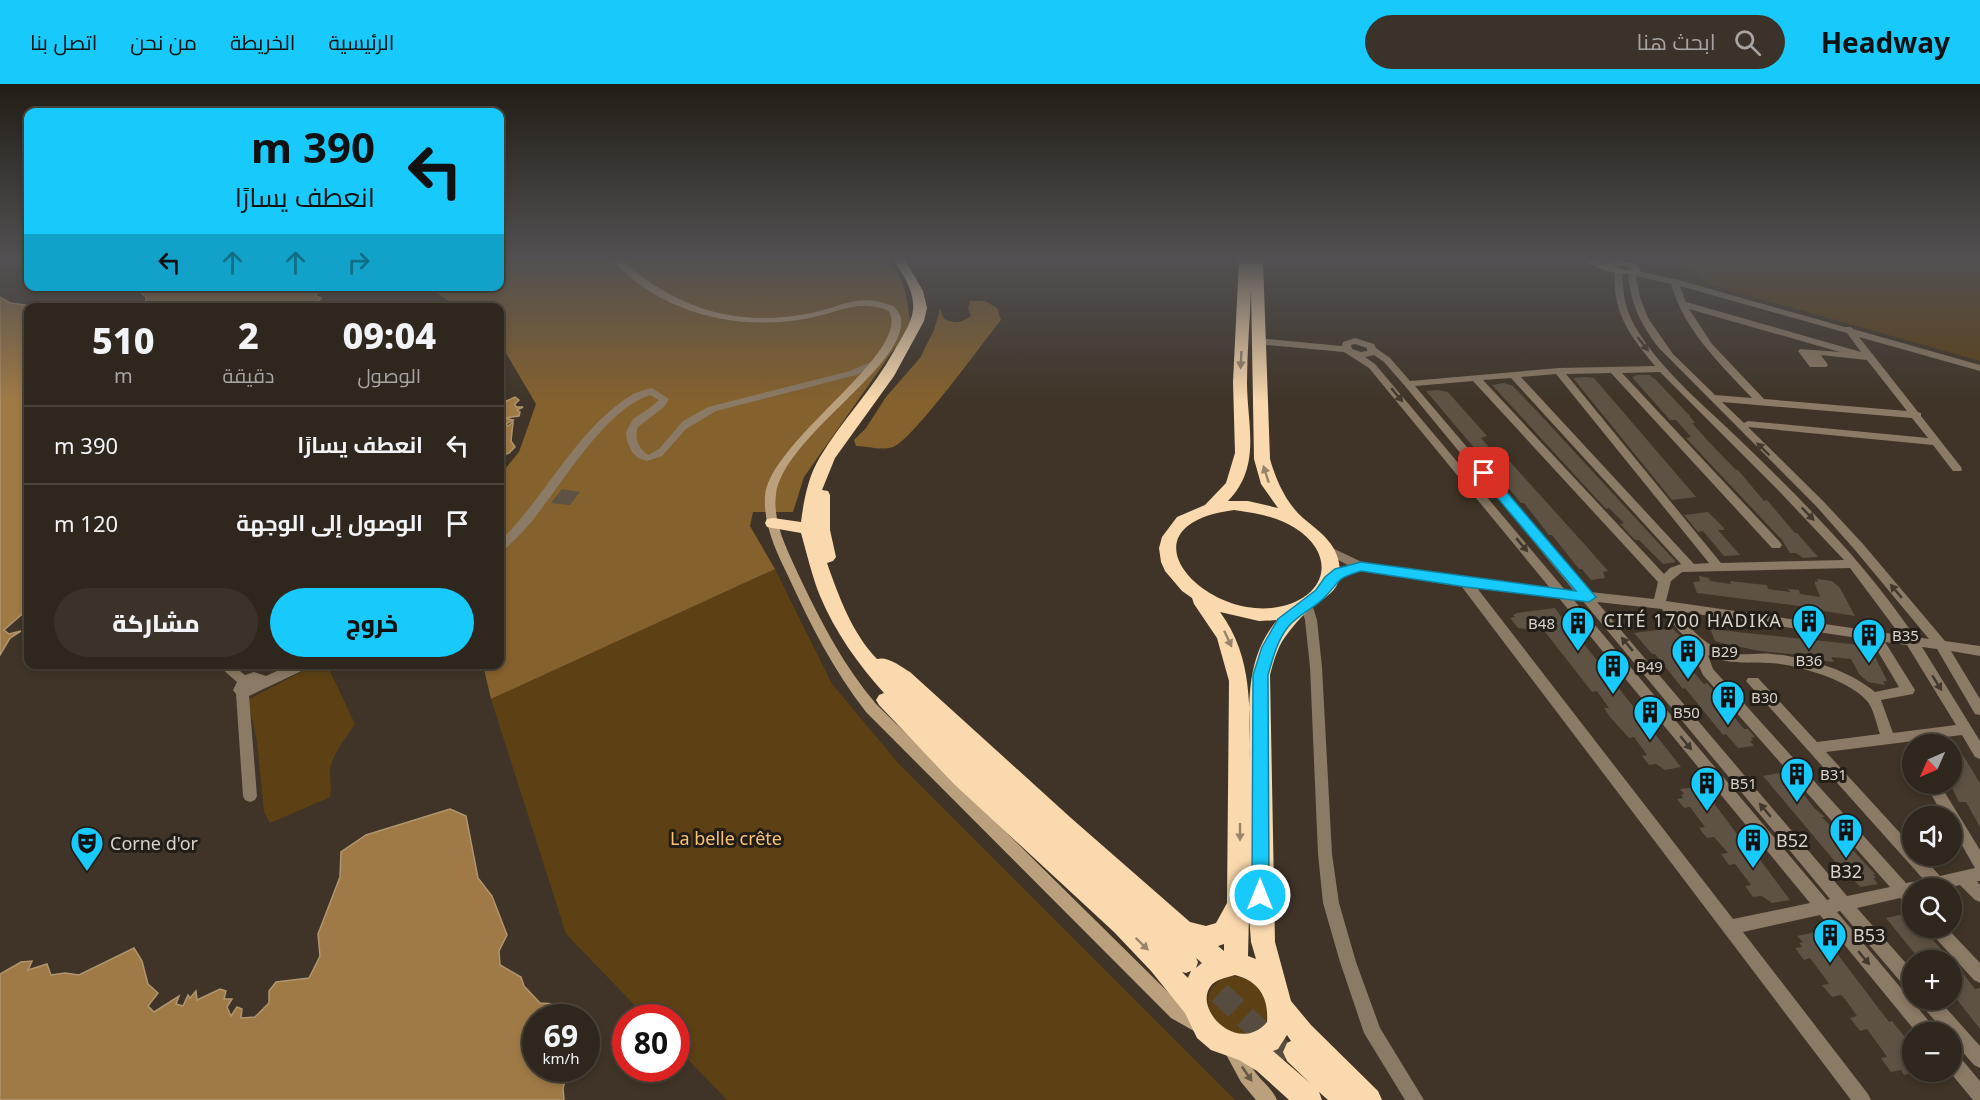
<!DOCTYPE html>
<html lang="ar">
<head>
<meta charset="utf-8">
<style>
  body { margin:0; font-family:"Noto Sans",Cairo,sans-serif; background:#3b332a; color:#f1f3f6; direction:rtl; height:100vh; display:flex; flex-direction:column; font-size:22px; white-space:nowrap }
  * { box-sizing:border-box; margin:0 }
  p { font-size:20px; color:#a7a5a4 }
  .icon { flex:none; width:33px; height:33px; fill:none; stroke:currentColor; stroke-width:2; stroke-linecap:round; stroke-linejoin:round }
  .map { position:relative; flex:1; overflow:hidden; direction:ltr }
  .drawer { position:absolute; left:24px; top:219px; width:480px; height:366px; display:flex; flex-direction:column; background:#2f271d; border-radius:12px; box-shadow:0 3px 9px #0003,0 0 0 2px #4a443b; direction:rtl }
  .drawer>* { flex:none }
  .guide { position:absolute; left:24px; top:24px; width:480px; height:183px; border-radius:12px; box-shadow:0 3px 9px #0003,0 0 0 2px #4a443b; direction:rtl; background:#17cafb; color:#111; overflow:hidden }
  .needle { width:39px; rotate:225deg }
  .buttons { position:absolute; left:1902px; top:650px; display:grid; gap:12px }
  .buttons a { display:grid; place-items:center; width:60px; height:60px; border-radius:50%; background:#2f271d; box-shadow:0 3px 9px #0003,0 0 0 2px #4a443b; font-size:30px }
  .speed { position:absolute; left:522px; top:920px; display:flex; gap:12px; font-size:30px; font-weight:700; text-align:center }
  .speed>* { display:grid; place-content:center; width:78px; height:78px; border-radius:50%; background:#2f271d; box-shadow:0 3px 9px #0003,0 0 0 2px #4a443b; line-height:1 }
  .speed small { font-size:15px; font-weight:400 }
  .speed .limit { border:9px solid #d22; background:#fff; color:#111 }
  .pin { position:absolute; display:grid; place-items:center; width:51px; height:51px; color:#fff; margin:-26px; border-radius:12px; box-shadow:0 3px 9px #0006 }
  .me { position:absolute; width:66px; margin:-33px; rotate:0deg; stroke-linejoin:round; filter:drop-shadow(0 0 4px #0008) }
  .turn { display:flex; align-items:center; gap:21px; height:126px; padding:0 30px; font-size:27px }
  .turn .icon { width:78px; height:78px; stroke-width:2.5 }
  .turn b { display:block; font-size:42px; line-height:51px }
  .lanes { display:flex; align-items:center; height:57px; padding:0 30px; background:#0003; justify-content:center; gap:30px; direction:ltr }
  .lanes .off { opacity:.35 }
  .eta { display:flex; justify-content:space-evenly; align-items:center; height:102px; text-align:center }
  .eta b { font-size:36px; font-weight:800; line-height:42px }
  .action { display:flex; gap:12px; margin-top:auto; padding:12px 30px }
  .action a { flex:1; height:69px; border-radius:36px; background:#17cafb; color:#111; font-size:24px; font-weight:800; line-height:69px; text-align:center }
  .action a+a { background:#3b332a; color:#f1f3f6 }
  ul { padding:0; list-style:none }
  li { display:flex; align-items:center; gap:18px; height:78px; padding:0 30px; border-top:2px solid #4a443b }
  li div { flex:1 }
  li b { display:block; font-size:22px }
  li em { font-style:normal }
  header { display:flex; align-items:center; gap:36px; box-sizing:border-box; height:84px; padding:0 30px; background:#17cafb; color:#111 }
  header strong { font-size:28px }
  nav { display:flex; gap:33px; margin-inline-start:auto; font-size:21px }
  .search { width:420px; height:54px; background:#3b332a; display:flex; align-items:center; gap:15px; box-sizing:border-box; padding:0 21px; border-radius:33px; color:#a7a5a4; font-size:22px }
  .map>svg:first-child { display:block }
</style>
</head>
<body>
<header>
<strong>Headway</strong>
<div class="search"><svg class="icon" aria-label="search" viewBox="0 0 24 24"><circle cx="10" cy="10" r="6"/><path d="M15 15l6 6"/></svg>ابحث هنا</div>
<nav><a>الرئيسية</a><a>الخريطة</a><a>من نحن</a><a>اتصل بنا</a></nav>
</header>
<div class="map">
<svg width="1980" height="1016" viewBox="0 0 1980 1016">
  <rect width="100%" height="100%" fill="#3f3427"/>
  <!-- green -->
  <g fill="#5d4114">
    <path d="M1678,176H1980V277L1708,200Z"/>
    <path d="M775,485L832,600L899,680L1235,1016H727L677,964L676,933H646L566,850L491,615Z"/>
    <path d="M314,581H327L355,640C347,653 330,672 330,688C330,697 332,704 330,713L270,739L264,728L257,657L248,616Z"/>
    <path d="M1231,892C1258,894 1268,910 1268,935L1257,948C1251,949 1243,952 1238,951C1207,946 1193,901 1231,892Z"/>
  </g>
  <!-- forest -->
  <g fill="#85612d">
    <path d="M500,176H884C906,188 907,218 911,241L804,393L793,428H753L750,442L775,485L491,615L483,581L500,580V391L519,368L536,320L500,259V224L457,223L430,204L500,202Z"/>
    <path d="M970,217H985L997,224L1001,236C983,258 913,356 893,363C880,367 869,362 856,362L854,356L866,344L886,313L920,274L934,246L940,225L944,235C955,240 961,239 971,232L968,224Z"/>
  </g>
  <!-- water -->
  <g fill="#9f7a46" stroke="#b1956e" stroke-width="1.5">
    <path d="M143,203H317L316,207L321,208L317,209L316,212L321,214L318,217L325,218L321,220L326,223H145L146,213L141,209Z"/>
    <path d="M0,213L10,219L40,223L28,224V525L4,546L9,550L21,547L10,554L0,571Z"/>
    <path d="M515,313L519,316L515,320L516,323H523L517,326L520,328L519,332L505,334L513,336L506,340L508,342L513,338L511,357L515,363L509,369L500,372V320Z"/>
    <path d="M450,725L466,732L478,794L492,812L507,851L499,867L500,881L521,893L524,902L540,919L554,920L550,925V932L558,931L557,933H536V984H569L563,1004L564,1016H0V890L21,878L32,877L28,886L47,880L51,891L65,889L79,891L134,864L142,877L148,900L158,909L148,922L154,928L179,912L176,920L183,922L188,911L190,914L196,907L197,916L220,905L226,907L224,915H232L227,923L231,932L237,923L242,925L241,934L255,933L269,919V907L276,898L309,894L320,872L318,850L340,793L341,768L366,751Z"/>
  </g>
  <!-- building -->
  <g fill="#5d5243">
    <path d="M1637,291H1649L1656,296L1689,331L1695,339H1692L1709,358L1736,386H1738L1764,417L1767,416L1795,449H1797L1818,473L1803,474L1796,469H1790L1782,456L1686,354L1691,353L1676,336H1670L1632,293Z"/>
    <path d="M1586,293L1594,294L1696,413L1672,416L1573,294Z"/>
    <path d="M1504,299L1513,302L1535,325L1676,478L1663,480L1639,456H1635L1620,440L1624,439L1609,424L1606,425L1492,301Z"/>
    <path d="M1438,306L1448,308L1487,352L1481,354L1494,369L1503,370L1586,462L1608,487L1603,488L1605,494L1591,496L1582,485H1579L1552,451H1549L1524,419H1521L1426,307Z"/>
    <path d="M562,405L580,408L570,421L551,419Z"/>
    <path d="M1708,428L1723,443L1725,446H1718L1740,471L1724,472L1703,447L1698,448L1684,431Z"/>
    <path d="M1699,492L1709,494L1710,497L1731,500L1730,497L1756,500L1767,501L1768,505L1790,508L1788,505L1799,506L1800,510L1820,513L1815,500V497L1818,498L1817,495L1832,497L1840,504L1855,532L1823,527L1822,525L1697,509L1693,498L1700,497Z"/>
    <path d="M1555,524L1581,561L1584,560L1681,683L1665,686L1656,680L1649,681L1642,672L1647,671L1634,653L1629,654L1610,633L1604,624H1609L1597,607L1592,608L1542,544L1530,546L1518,544L1510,534L1515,533L1513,531L1517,529Z"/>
    <path d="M1672,544L1689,560L1677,563L1695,584H1690L1704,600L1707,599L1733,628H1730L1744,645H1748L1755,653L1751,654L1753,657H1750L1754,662L1738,664L1726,650L1723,651L1685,604L1683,605L1655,570H1652L1634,549Z"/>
    <path d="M1710,545L1870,562L1887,597H1883L1885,601L1868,598L1859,590L1851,575L1831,573L1834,578L1823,577L1821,573L1760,567L1736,562L1738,566L1727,565L1725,560L1715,557Z"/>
    <path d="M1952,667L1961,668L1980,699V743L1966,718H1959L1952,704Z"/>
    <path d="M1779,689L1782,693L1792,695L1814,724L1825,733H1822L1875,790H1873L1876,794H1873L1878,800L1860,803L1845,785L1842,786L1763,692Z"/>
    <path d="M1697,703L1709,718H1713L1755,774L1758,773L1790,816L1772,819L1762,812L1753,813L1745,802L1751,801L1748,797L1735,780L1729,781L1721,770L1728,769L1714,753L1707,754L1699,744L1705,743L1690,723L1684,724L1677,715L1683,714L1681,711L1684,710L1680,705Z"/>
    <path d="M1904,830L1908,835L1912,834V843H1922L1950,876H1920L1886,834Z"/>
    <path d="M1816,848L1831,868L1835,867L1889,938L1892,937L1912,962V989L1904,991L1901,986L1891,988L1881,974L1887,973L1883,967L1867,945L1860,947L1850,934L1857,932L1845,915L1841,911L1832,913L1822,901L1829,900L1825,894L1810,874L1804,876L1795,864L1802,863L1799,859L1803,858L1797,852Z"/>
    <path d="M1952,875L1975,905L1980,904V945L1952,909Z"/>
  </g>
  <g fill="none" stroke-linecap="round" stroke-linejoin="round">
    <!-- highway-tunnel -->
    <path stroke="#564c40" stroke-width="23" stroke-dasharray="23 12" stroke-linecap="butt" d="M1194,885L1290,975"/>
    <!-- street -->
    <g fill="#8b7a65" fill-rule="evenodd">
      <path d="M1619,185L1623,188C1622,211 1626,229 1639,249C1666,291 1706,323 1742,358C1805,419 1866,480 1915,553L1929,555L1855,466L1816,422L1659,264C1641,241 1630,219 1628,189L1633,186L1678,196L1845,243H1851L1853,245L1980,281V287L1859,253L1918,328L1921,329V332L1961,383L1962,385L1961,387H1953L1933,361L1748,343L1824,418L1863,460L1945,557L1980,562V572L1951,567L1980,615V631L1975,630L1937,565L1922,563L1980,657V675L1975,673L1962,651L1826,668L1912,762V771H1921L1940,792L1975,784L1952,744V732H1943L1925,699H1939L1980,766V797H1977L1980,801V818L1975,816L1960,801L1948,804H1912V824L1907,822L1900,814L1857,824L1912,886V906L1906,904L1840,827L1837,828L1933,942L1936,948H1916L1820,831L1743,848L1868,1010L1871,1016H1851L1462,503L1361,487L1344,492L1334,499H1326L1324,496C1330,487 1340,485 1350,482L1322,468L1320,465L1322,462L1326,461L1364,479L1466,495L1550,504L1369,284L1344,268L1257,260L1252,257L1257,254L1342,262L1343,258L1355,254L1374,260L1376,264L1390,274L1410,297L1559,284L1655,282C1630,252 1612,228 1615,188ZM1636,192L1671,200C1684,246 1720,280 1752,314L1715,311L1673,270L1648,234L1640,213ZM1680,202L1847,249L1861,268L1686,218ZM1689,225L1840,268L1800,265L1798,267L1810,283H1826L1828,281L1821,271L1867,276L1907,327L1764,315L1712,260ZM1355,260L1367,264V267L1361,268L1352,265L1351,261ZM1374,271L1384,278L1405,302L1574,507L1565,506L1375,280L1365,273ZM1660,288L1779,407L1844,476L1721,479L1566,290L1611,289L1772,464H1780L1782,461L1780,458L1622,289ZM1556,290L1709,479L1694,480L1521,293ZM1511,294L1681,480L1670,484L1664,490L1483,296ZM1473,297L1658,498L1654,515L1590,508L1415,302ZM1722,318L1912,334L1928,354L1748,337L1744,339ZM1850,484L1900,551L1666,517L1671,497L1682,488ZM1477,504L1558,513L1810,819L1733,835ZM1573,515L1582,516L1830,815L1827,816ZM1597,518L1662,525L1678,546L1697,564L1695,573L1703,591L1890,803L1847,812ZM1677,527L1871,556L1899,603L1875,608C1848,586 1806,573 1772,570C1757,568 1741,573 1726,568C1705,562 1689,543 1677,527ZM1885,558L1907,561L1956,641L1893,649L1881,616L1913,610L1915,606ZM1708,571C1728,581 1746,578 1767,579C1793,579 1849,596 1866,616C1874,624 1876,640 1880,650L1817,658L1758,594H1748L1746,597L1924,796L1906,799L1713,585Z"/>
      <path d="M873,277L876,278V282L856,291L716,327L686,345L662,372L647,377L638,374L632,368L627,357L626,348L633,335L651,323L659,316L650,311C607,325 567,392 539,428C529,442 517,454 504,466L500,467V457C545,414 577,345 630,312C636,308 644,306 652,304L669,315L664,323L638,343C634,354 638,364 648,371L659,365L683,337L708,323L850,287Z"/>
      <path d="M1306,516L1312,520L1317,536L1322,583L1332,770L1339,819L1356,878L1380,944L1424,1016H1405L1364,949L1340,878L1323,819L1318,770L1310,583L1305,536L1300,520Z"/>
      <path d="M231,580L245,591L254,588L266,592L292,580H311L310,583L249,612L257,712L255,716L250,718L245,716L243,712L236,610L233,606L237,598L221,584L222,581Z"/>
      <path d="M1912,660V673L1907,671L1905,667L1907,662Z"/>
      <path d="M1928,843H1946L1980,879V899L1974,896L1930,848Z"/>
      <path d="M1919,915H1938L1980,962V984L1974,981L1952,956V948H1945L1921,921Z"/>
      <path d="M1952,968L1958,971L1980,997V1016H1973L1949,987H1952Z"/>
    </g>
    <!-- secondary -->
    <g fill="#baa07d" fill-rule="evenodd">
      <path d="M612,176H621C678,225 736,244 811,229C846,222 858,208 895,223C897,227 901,231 901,235C907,282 784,352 776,410C772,440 789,469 801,496C822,540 844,582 876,620L1167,907L1183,922L1207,937L1209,943L1207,949L1201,951L1171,934L866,628C834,587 811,542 789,494C777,469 763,441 765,412C770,356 912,269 889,227C859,215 843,227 814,233C743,249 662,231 612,176Z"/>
      <path d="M1582,176H1593L1607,180L1616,176L1634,179H1637L1641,187C1628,196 1594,184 1582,176ZM1618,181L1631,183L1632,186H1623L1616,182Z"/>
      <path d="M1231,954C1243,959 1246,975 1253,985C1260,996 1272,1004 1277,1016H1256L1241,998L1222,963L1225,957Z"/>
    </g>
    <!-- highway -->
    <path fill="#fad9ae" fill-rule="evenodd" d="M893,176H905L923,207L927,224L924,237L894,292L835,374L822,406L828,407L830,411V446L836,473L833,477L827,479C839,513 852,549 877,575C888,572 900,582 910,588L1071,734L1190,838L1206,842L1216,839L1227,819L1229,597L1217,554L1194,520L1192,514L1182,507L1165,487L1161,478L1159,464L1162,453L1177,433L1205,421L1226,399L1235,369L1233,298L1239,176H1263L1270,375C1276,396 1286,419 1303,434C1321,449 1340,461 1340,489C1340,508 1321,515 1309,526C1302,532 1294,541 1288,549C1278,561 1274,576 1270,591L1275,858L1291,917L1311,941L1378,1007L1382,1016H1328L1319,1008L1322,1016H1289L1257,987L1239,976L1211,966L1197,954L1185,929L1151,887L1114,848L954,700L879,621L876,616L879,611L884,609C858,580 835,548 820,512C812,492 807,470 801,449L767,443L765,439L767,435L773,434L801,438C804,415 808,393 820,373C842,336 873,305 894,267C901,254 911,241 913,226C915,208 903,190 893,176ZM1251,205L1254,375L1261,400L1278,424L1248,417H1228C1262,382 1247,341 1247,298C1247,267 1250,236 1251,205ZM1234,426C1255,429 1276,432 1295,444C1335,469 1329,510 1283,522C1208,541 1113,442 1234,426ZM1220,528L1259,537L1277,536C1242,579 1250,627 1250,679C1249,625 1254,574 1220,528ZM1249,831L1251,858L1256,875L1248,872ZM1224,860V867L1218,862ZM1196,874L1202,879L1196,884L1198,878ZM1191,887L1188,894L1182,888L1186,889ZM1235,891C1259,897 1269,914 1267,938C1239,971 1194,927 1210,903C1215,895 1226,894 1235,891ZM1287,951L1291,957L1287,959L1283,968L1287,977L1310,999L1273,967L1278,965Z"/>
  </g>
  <!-- one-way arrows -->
  <defs><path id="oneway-solid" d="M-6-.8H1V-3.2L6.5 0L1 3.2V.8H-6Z" transform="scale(1.5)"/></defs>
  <g fill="#42392e">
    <use href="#oneway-solid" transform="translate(1643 260) rotate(52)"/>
    <use href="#oneway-solid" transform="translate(1397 311) rotate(50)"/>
    <use href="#oneway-solid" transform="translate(1763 365) rotate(-136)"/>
    <use href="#oneway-solid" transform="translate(1808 430) rotate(46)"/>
    <use href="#oneway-solid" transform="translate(1522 461) rotate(50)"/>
    <use href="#oneway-solid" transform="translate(1896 507) rotate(-130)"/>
    <use href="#oneway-solid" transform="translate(1627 560) rotate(-130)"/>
    <use href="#oneway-solid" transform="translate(1937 599) rotate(58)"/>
    <use href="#oneway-solid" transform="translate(1686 659) rotate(51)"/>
    <use href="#oneway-solid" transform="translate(1765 726) rotate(-130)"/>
    <use href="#oneway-solid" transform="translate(1864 874) rotate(50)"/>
  </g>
  <g fill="#99846a">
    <use href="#oneway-solid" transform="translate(1241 276) rotate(93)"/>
    <use href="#oneway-solid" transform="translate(1266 390) rotate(-108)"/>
    <use href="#oneway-solid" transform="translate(1228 555) rotate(65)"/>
    <use href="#oneway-solid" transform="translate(1240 748) rotate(90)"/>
    <use href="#oneway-solid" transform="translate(1142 860) rotate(44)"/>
  </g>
  <use fill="#665845" href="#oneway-solid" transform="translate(1247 990) rotate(56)"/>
  <!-- sky -->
  <linearGradient id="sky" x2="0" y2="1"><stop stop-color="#231d15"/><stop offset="0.55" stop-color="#525052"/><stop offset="1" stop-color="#525052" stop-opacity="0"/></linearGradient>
  <rect width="1980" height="318" fill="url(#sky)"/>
  <!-- route -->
  <path fill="#17cafb" stroke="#0f83a3" stroke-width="1.5" d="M1484,385L1488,386L1596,513L1589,518L1466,503L1361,487C1334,495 1341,497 1324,514C1313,525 1297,531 1288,543C1277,557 1273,574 1268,591L1269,811L1267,816L1260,819L1254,816L1252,811L1253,591L1262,563L1278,535L1316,506L1325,493L1335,485L1361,478L1576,507L1479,392L1477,389Z"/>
  <!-- icons -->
  <defs>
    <symbol id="building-pin" viewBox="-11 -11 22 30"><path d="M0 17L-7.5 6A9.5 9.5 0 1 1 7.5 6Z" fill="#17cafb" stroke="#221d17"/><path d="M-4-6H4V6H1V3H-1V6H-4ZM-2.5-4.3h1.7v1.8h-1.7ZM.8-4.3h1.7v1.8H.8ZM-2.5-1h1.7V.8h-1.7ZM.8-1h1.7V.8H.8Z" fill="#111"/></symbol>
    <symbol id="theatre-pin" viewBox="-11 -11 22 30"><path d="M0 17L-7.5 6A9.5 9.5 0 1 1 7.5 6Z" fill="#17cafb" stroke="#221d17"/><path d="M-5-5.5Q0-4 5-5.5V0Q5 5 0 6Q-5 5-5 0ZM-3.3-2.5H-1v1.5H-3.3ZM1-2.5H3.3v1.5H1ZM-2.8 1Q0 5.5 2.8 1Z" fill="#111"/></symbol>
  </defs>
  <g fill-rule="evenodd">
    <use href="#building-pin" x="1790" y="518" width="38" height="52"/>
    <use href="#building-pin" x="1559" y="520" width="38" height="52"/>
    <use href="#building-pin" x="1850" y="532" width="38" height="52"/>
    <use href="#building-pin" x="1669" y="548" width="38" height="52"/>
    <use href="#building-pin" x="1594" y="563" width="38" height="52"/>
    <use href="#building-pin" x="1709" y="594" width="38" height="52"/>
    <use href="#building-pin" x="1631" y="609" width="38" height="52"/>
    <use href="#building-pin" x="1778" y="671" width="38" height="52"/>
    <use href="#building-pin" x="1688" y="680" width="38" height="52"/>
    <use href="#building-pin" x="1827" y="727" width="38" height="52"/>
    <use href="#building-pin" x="1734" y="737" width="38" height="52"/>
    <use href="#theatre-pin" x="68" y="740" width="38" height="52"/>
    <use href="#building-pin" x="1811" y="832" width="38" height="52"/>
  </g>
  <g text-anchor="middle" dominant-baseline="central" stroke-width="6" stroke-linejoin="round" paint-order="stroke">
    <!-- poi labels -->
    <g font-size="15" fill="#dad4cb" stroke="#221d17" text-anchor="start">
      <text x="1555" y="539" text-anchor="end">B48</text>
      <text x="1892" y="551">B35</text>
      <text x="1711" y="567">B29</text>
      <text x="1809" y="576" text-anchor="middle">B36</text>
      <text x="1636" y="582">B49</text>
      <text x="1751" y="613">B30</text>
      <text x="1673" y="628">B50</text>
      <text x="1820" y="690">B31</text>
      <text x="1730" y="699">B51</text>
    </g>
    <!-- quarter labels -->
    <g font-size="18" letter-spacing="1.5" fill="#dad4cb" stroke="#221d17">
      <text x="1693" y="536">CITÉ 1700 HADIKA</text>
    </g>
    <!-- near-park labels -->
    <g font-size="18" fill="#f9c275" stroke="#221d17">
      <text x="726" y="754">La belle crête</text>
    </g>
    <!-- near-poi labels -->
    <g font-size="18" fill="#dad4cb" stroke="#221d17" text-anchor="start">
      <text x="1776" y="756">B52</text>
      <text x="110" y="759">Corne d'or</text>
      <text x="1846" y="787" text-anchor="middle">B32</text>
      <text x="1853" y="851">B53</text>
    </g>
  </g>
</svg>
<div class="buttons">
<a><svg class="needle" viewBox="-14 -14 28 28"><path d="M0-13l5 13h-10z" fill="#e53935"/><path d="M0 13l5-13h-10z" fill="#a7a5a4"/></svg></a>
<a><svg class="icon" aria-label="sound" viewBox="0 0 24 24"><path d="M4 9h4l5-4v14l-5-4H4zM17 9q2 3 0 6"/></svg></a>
<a><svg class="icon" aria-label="search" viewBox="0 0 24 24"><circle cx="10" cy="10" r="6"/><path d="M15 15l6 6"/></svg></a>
<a>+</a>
<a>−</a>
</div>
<div class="speed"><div>69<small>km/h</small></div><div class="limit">80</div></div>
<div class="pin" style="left:1484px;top:389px;background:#d93025"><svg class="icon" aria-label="arrive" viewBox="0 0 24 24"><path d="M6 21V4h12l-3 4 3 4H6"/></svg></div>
<svg class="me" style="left:1260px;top:811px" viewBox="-20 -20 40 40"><circle r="17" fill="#17cafb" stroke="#fff" stroke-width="3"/><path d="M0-11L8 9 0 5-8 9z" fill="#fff"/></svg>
<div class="guide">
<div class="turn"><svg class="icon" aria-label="left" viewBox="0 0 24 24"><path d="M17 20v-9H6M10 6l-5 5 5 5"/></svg><div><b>390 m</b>انعطف يسارًا</div></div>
<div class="lanes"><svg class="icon" aria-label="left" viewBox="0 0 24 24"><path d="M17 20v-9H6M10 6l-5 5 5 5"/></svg><svg class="icon off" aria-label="ahead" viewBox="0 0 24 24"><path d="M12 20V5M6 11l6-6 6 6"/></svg><svg class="icon off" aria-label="ahead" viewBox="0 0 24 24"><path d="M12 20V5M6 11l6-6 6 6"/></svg><svg class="icon off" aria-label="right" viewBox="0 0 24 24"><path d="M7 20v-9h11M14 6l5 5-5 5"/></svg></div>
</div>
<section class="drawer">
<div class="eta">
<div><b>09:04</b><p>الوصول</p></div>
<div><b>2</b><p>دقيقة</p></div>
<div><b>510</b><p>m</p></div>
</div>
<ul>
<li><svg class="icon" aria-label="left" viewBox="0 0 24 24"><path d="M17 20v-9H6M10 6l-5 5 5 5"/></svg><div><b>انعطف يسارًا</b></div><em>390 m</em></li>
<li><svg class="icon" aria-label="arrive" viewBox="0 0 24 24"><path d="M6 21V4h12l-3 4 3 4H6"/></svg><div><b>الوصول إلى الوجهة</b></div><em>120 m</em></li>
</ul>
<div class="action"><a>خروج</a><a>مشاركة</a></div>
</section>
</div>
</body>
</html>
